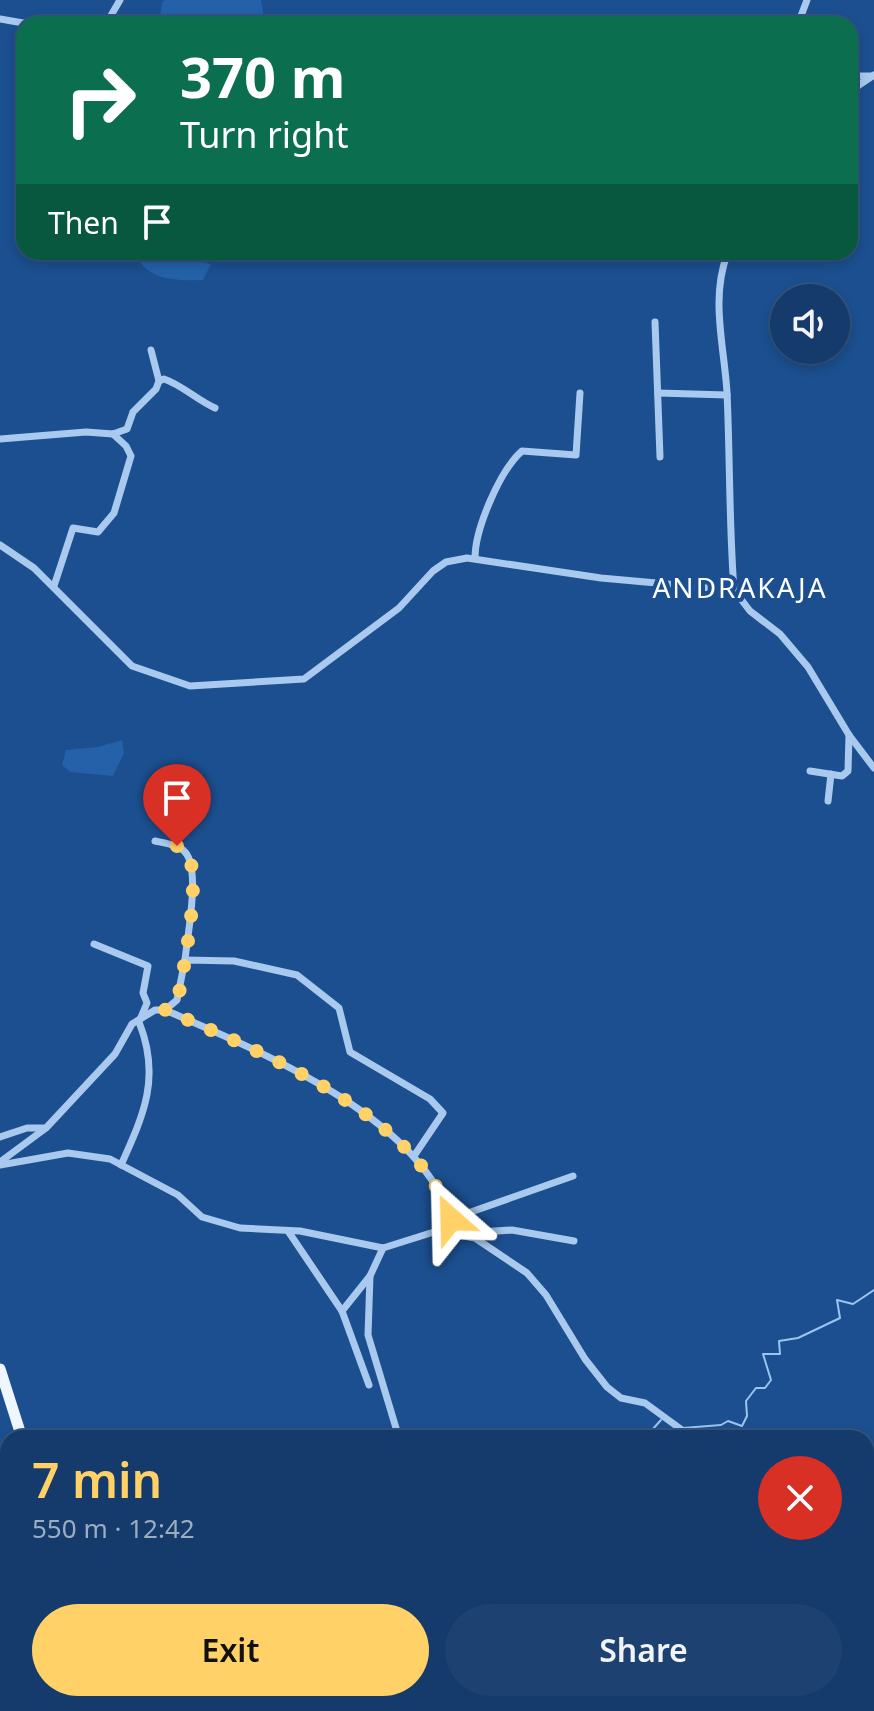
<!DOCTYPE html>
<html lang="en">
<head>
<meta charset="utf-8">
<style>
  body { margin:0; font-family:"Noto Sans",sans-serif; background:#1d4271; color:#f1f3f6; height:100vh; display:flex; flex-direction:column; font-size:30px; white-space:nowrap }
  * { box-sizing:border-box; margin:0 }
  p { font-size:26px; color:#9dadc1 }
  .icon { flex:none; width:44px; height:44px; fill:none; stroke:currentColor; stroke-width:2; stroke-linecap:round; stroke-linejoin:round }
  .map { position:relative; flex:1; overflow:hidden }
  .drawer { position:absolute; left:0px; top:1430px; width:874px; height:282px; display:flex; flex-direction:column; background:#143b6b; border-radius:24px 24px 0 0; box-shadow:0 4px 12px #0003,0 0 0 2px #33557e }
  .drawer>* { flex:none }
  .top-card { position:absolute; left:16px; top:16px; width:842px; height:244px; border-radius:24px; box-shadow:0 4px 12px #0003,0 0 0 2px #33557e; background:#0b6e4f; color:#fff; overflow:hidden }
  .buttons { position:absolute; left:770px; top:284px; display:grid; gap:16px }
  .buttons a { display:grid; place-items:center; width:80px; height:80px; border-radius:50%; background:#143b6b; box-shadow:0 4px 12px #0003,0 0 0 2px #33557e; font-size:40px }
  .pin { position:absolute; display:grid; place-items:center; width:68px; height:68px; color:#fff; margin:-82px -34px; border-radius:50% 50% 50% 0; rotate:-45deg; box-shadow:0 0 8px #0007 }
  .pin .icon { rotate:45deg }
  .me { position:absolute; width:88px; margin:-44px; rotate:335deg; stroke-linejoin:round; filter:drop-shadow(0 0 6px #0008) }
  .turn { display:flex; align-items:center; gap:28px; height:168px; padding:0 32px; font-size:36px }
  .turn .icon { width:104px; height:104px; stroke-width:2.5 }
  .turn b { display:block; font-size:56px; line-height:68px }
  .then { display:flex; align-items:center; height:76px; padding:0 32px; background:#0003; gap:16px; font-size:30px }
  .round { display:grid; place-items:center; flex:none; width:84px; height:84px; border-radius:42px; background:#1d4271 }
  .overview { display:flex; align-items:center; justify-content:space-between; height:136px; padding:0 32px }
  h1 { font-size:48px; font-weight:600; line-height:60px; color:#ffd166 }
  .cta { display:flex; gap:16px; margin-top:auto; padding:16px 32px }
  .cta a { flex:1; height:92px; border-radius:48px; background:#ffd166; color:#111; font-size:32px; font-weight:600; line-height:92px; text-align:center }
  .cta a+a { background:#1d4271; color:#f1f3f6 }
  .map>svg:first-child { display:block }
</style>
</head>
<body>
<div class="map">
<svg width="874" height="1711" viewBox="0 0 874 1711">
  <rect width="100%" height="100%" fill="#1b4f8f"/>
  <!-- green -->
  <g fill="#2461a8">
    <path d="M165,0H261L265,24H159L162,3Z"/>
    <path d="M135,252H180L182,257L211,264L203,280C177,281 145,281 135,252Z"/>
    <path d="M122,740L124,753L113,776L70,772L62,765L66,750L98,747Z"/>
  </g>
  <g fill="none" stroke-linecap="round" stroke-linejoin="round">
    <!-- stream -->
    <g stroke="#9cc4f0" stroke-width="2">
      <path d="M683,1428L721,1425L728,1421L742,1426L747,1416L746,1401L756,1388H765L771,1380L763,1354H780L779,1341L798,1338L840,1318L837,1300L853,1304L874,1290"/>
      <path d="M653,1438L652,1430L661,1420"/>
      <path d="M368,1704L372,1711"/>
    </g>
    <!-- minor -->
    <g stroke="#a9c9ee" stroke-width="7">
      <path d="M0,19L29,24"/>
      <path d="M106,24L120,0"/>
      <path d="M798,24L807,0"/>
      <path d="M850,76H872"/>
      <path d="M850,95L859,85L874,75"/>
      <path d="M728,252C710,297 724,345 727,392C730,458 729,524 734,590"/>
      <path d="M655,322L660,457"/>
      <path d="M159,381L164,379C182,385 197,400 215,408"/>
      <path d="M658,393L727,395"/>
      <path d="M0,439L86,432L113,434L127,429L133,412L156,389L159,381L151,350"/>
      <path d="M0,545L34,568L132,666L190,686L304,679L399,608L433,571L446,562L467,558L601,578L734,590L750,611L780,634L808,667L849,735L874,768"/>
      <path d="M475,558C475,529 500,470 522,451L576,455L580,393"/>
      <path d="M54,586L73,528L98,532L114,513L131,456L126,446L113,434"/>
      <path d="M810,771L842,776L848,771L849,735"/>
      <path d="M828,801L831,774"/>
      <path d="M155,841C164,843 178,844 185,852C201,869 187,937 185,960"/>
      <path d="M94,944L148,966L143,993L147,1003L139,1022C161,1077 144,1114 121,1165"/>
      <path d="M0,1137L27,1128H44"/>
      <path d="M414,1156L443,1113L430,1099L350,1052L339,1008L297,975L234,961L185,960L177,1000L165,1010C257,1050 418,1115 451,1219"/>
      <path d="M0,1162L46,1128L115,1054L132,1024L155,1010H165"/>
      <path d="M0,1165L68,1153L110,1159L178,1195L202,1217L240,1228L300,1231L383,1248L437,1231L475,1238L527,1273L546,1295L585,1359L607,1387L621,1398L645,1403L693,1438"/>
      <path d="M288,1231L342,1311L369,1385"/>
      <path d="M437,1231L451,1219L573,1176"/>
      <path d="M463,1233L512,1230L574,1241"/>
      <path d="M383,1248L370,1276L368,1335L399,1438"/>
      <path d="M342,1311L370,1276"/>
      <path d="M866,1497L874,1498"/>
      <path d="M360,1704L363,1711"/>
    </g>
    <!-- primary -->
    <g stroke="#f0f6ff" stroke-width="11">
      <path d="M0,1369L22,1438"/>
      <path d="M107,1704L112,1711"/>
    </g>
  </g>
  <g fill="none" stroke-linecap="round" stroke-linejoin="round">
    <!-- route -->
    <path stroke="#ffd166" stroke-width="14" stroke-dasharray="0 25.2" d="M177,846C183,850 187,853 190,860C199,887 185,960 180,989L177,1000L165,1010C257,1050 418,1115 451,1219"/>
  </g>
  <g text-anchor="middle" dominant-baseline="central" stroke-width="8" stroke-linejoin="round" paint-order="stroke">
    <!-- neighbourhood labels -->
    <g font-size="28" letter-spacing="2" fill="#fff" stroke="#1b4f8f">
      <text x="740" y="587">ANDRAKAJA</text>
    </g>
  </g>
</svg>
<div class="buttons">
<a><svg class="icon" aria-label="sound" viewBox="0 0 24 24"><path d="M4 9h4l5-4v14l-5-4H4zM17 9q2 3 0 6"/></svg></a>
</div>
<div class="pin" style="left:177px;top:846px;background:#d93025"><svg class="icon" aria-label="arrive" viewBox="0 0 24 24"><path d="M6 21V4h12l-3 4 3 4H6"/></svg></div>
<svg class="me" style="left:451px;top:1219px" viewBox="-20 -20 40 40"><path d="M0-17L14 15 0 8-14 15z" fill="#ffd166" stroke="#fff" stroke-width="4"/></svg>
<div class="top-card">
<div class="turn"><svg class="icon" aria-label="right" viewBox="0 0 24 24"><path d="M7 20v-9h11M14 6l5 5-5 5"/></svg><div><b>370 m</b>Turn right</div></div>
<div class="then">Then<svg class="icon" aria-label="arrive" viewBox="0 0 24 24"><path d="M6 21V4h12l-3 4 3 4H6"/></svg></div>
</div>
<section class="drawer">
<div class="overview"><div><h1>7 min</h1><p>550 m · 12:42</p></div><a class="round" style="background:#d93025;color:#fff"><svg class="icon" aria-label="close" viewBox="0 0 24 24"><path d="M6 6l12 12M18 6L6 18"/></svg></a></div>
<div class="cta"><a>Exit</a><a>Share</a></div>
</section>
</div>
</body>
</html>
